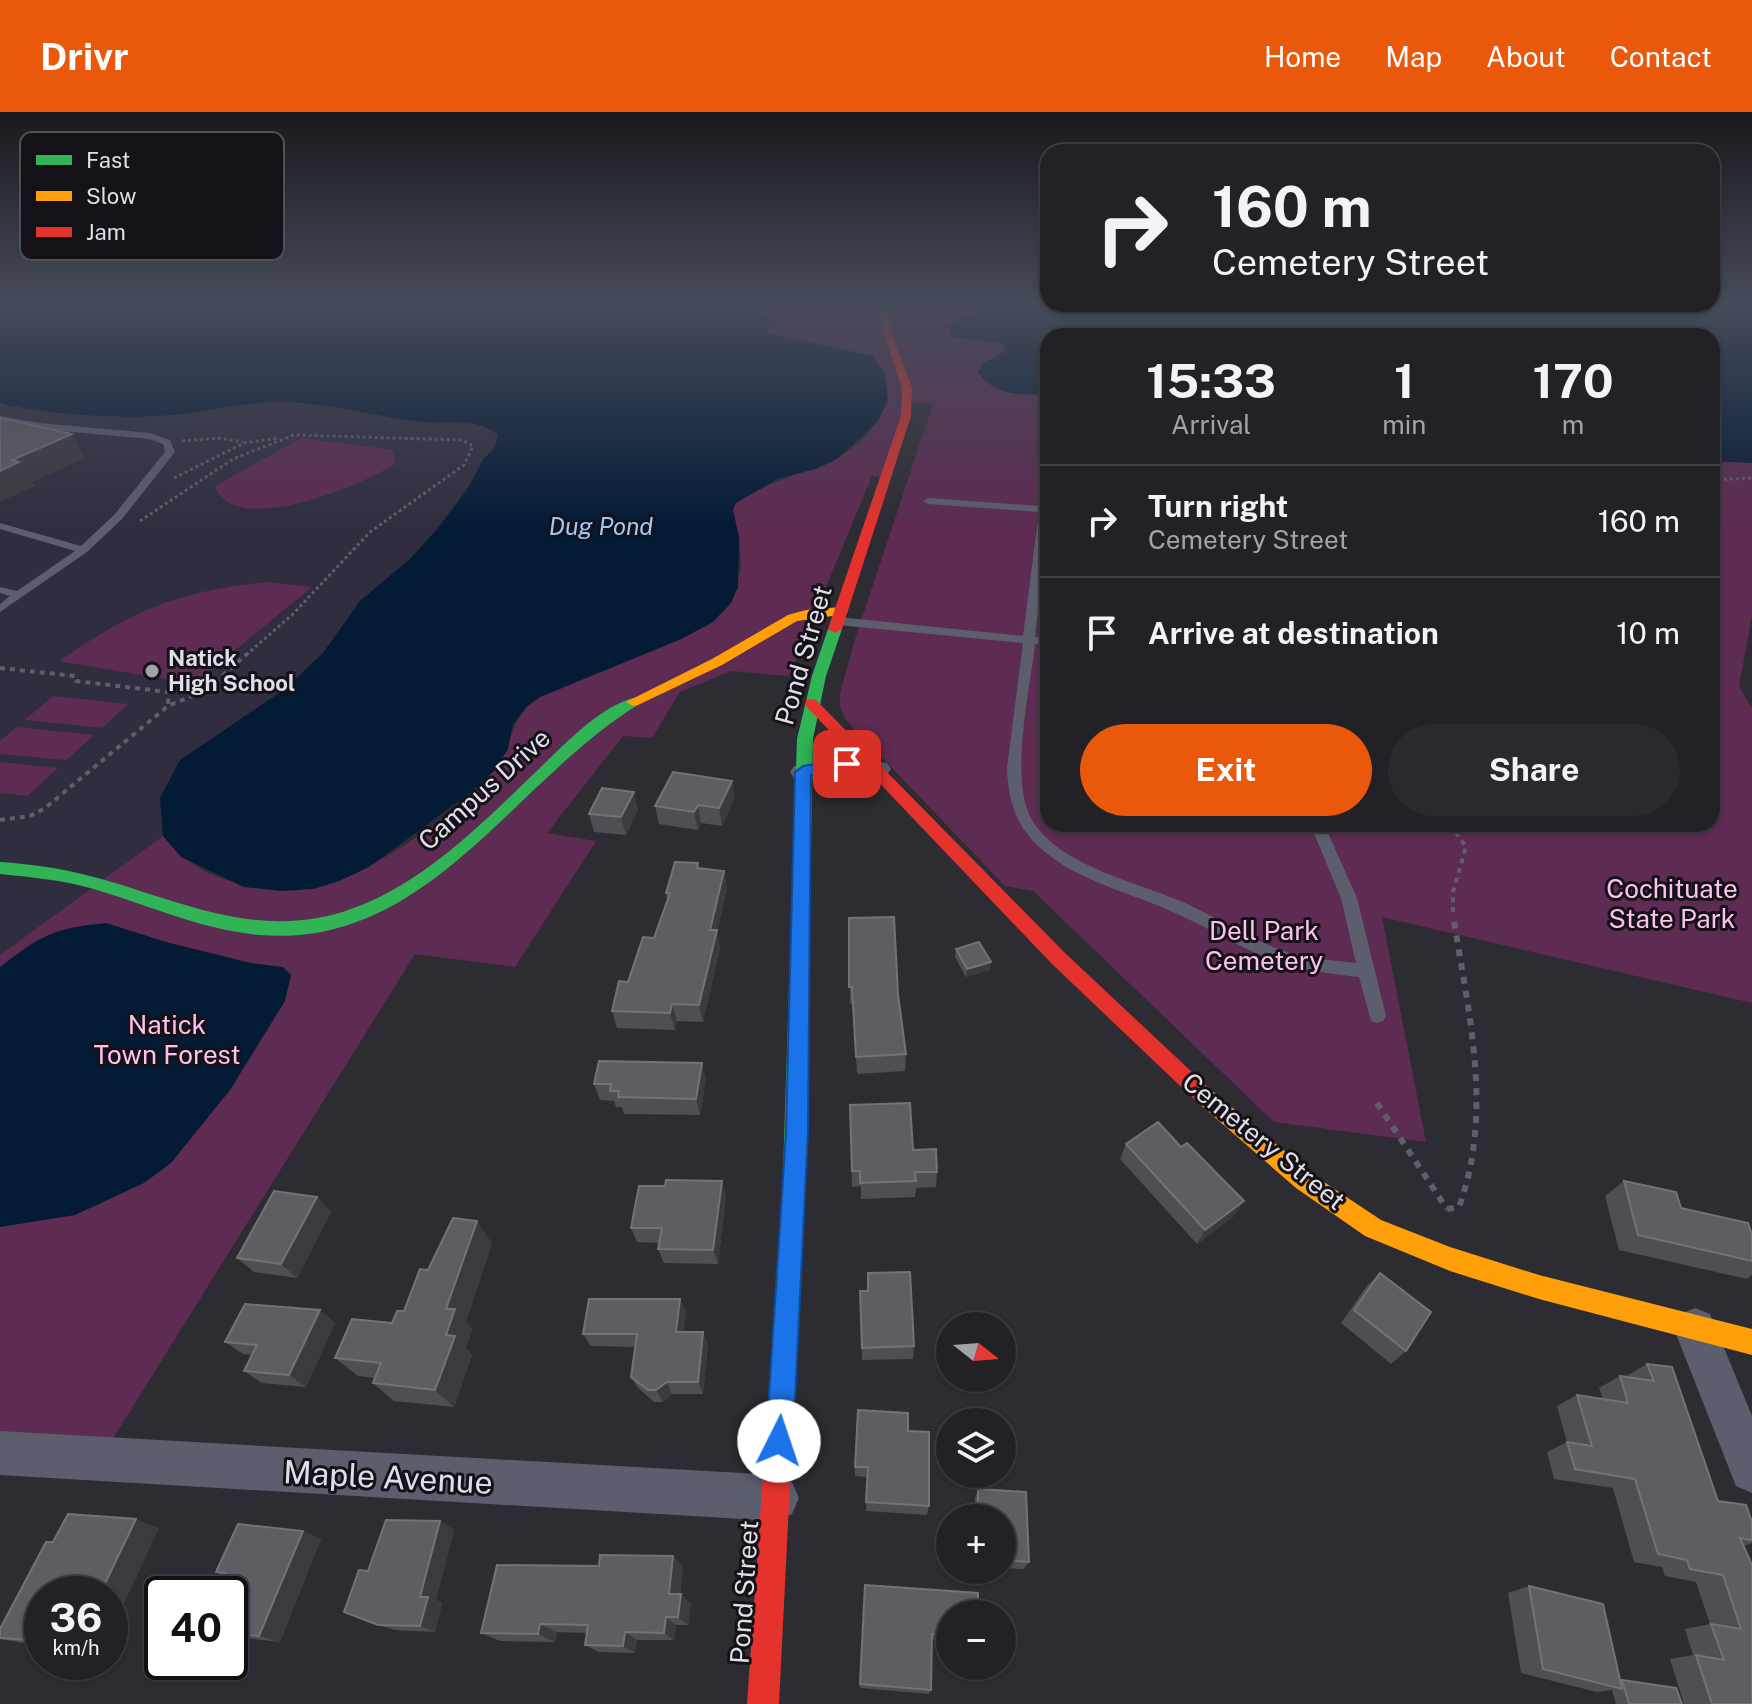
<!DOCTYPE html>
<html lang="en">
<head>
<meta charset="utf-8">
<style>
  body { margin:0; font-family:"Public Sans",sans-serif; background:#2a292e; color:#f1f3f6; height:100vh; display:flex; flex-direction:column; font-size:30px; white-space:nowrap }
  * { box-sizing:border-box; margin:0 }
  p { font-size:26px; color:#a2a3a7 }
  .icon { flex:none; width:44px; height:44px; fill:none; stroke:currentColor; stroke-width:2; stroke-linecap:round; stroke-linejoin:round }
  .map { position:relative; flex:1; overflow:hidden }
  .drawer { position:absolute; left:1040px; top:216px; width:680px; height:504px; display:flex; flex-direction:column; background:#222126; border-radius:24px; box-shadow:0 2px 6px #0004,0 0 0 2px #3f3e43 }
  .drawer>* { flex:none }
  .banner { position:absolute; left:1040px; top:32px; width:680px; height:168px; border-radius:24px; box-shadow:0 2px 6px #0004,0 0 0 2px #3f3e43; background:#222126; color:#f1f3f6; overflow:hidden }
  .needle { width:52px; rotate:107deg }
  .fabs { position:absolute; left:936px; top:1200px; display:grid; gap:16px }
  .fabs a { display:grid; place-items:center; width:80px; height:80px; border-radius:50%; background:#222126; box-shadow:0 2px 6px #0004,0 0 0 2px #3f3e43; font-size:40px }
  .speed { position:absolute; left:24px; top:1464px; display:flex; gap:16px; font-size:40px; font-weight:700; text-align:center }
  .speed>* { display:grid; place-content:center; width:104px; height:104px; border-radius:50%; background:#222126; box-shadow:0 2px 6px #0004,0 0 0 2px #3f3e43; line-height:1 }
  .speed small { font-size:20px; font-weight:400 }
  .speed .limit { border:4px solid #111; border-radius:12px; background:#fff; color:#111 }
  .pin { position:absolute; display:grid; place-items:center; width:68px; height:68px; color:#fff; margin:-34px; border-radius:16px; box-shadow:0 4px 12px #0006 }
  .me { position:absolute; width:88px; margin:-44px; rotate:4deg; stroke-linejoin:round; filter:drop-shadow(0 0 6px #0008) }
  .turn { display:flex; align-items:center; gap:28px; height:168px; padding:0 40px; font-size:36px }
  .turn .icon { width:104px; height:104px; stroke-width:2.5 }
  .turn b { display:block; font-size:56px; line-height:68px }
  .eta { display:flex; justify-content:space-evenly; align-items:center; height:136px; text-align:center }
  .eta b { font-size:48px; font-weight:700; line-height:56px }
  .button { display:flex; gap:16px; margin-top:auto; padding:16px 40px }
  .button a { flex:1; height:92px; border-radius:48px; background:#ea580c; color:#fff; font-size:32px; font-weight:700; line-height:92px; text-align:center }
  .button a+a { background:#2a292e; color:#f1f3f6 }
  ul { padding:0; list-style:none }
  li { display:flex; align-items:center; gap:24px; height:112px; padding:0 40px; border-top:2px solid #3f3e43 }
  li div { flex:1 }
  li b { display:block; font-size:30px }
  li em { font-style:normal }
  header { display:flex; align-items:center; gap:48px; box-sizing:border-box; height:112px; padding:0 40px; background:#ea580c; color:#fff }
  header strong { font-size:38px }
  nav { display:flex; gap:44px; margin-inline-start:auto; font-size:28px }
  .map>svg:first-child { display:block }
</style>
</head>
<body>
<header>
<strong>Drivr</strong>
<nav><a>Home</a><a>Map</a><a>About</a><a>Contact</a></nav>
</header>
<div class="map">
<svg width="1752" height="1592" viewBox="0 0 1752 1592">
  <rect width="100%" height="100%" fill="#2d2c32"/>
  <!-- built -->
  <path fill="#302d3e" d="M301,290L409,308L449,313L471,311L488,314L498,323L495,335L483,348L468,376L438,415L410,447L360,489L323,541L285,577L180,648L160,686L163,724L0,843V291L110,305L171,303L247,293Z"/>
  <!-- green -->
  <g fill="#5e2b52" fill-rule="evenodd">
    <path d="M757,193H884V200L915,193H1752V504L1739,574L1752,596V891L1382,805L1426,1030L1274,1010L1033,779L1005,774L846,608L840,595V581L856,524L933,292L907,289L887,366L872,364L789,564L731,559L680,580L652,626L623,624L547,721L596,729L515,855L415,842L99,1349L0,1341V843L163,724C195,763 231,774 280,776C292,776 305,778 317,776C370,763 457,701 493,659C518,631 503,611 540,585L681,527L713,510L741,457L739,426L733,398L736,391C795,350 888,358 885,262L872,244L762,220L777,211L755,197ZM1048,224H1712V712H1048Z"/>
    <path d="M301,326L393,338L395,352C364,372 234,428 215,374Z"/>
    <path d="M267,470L312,475L194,572L59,549C135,497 175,480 267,470Z"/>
    <path d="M53,584L128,592L102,616L25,608Z"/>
    <path d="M17,615L94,623L66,648L0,642V629Z"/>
    <path d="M0,650L58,656L27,684L0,681Z"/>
  </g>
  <!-- water -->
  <g fill="#041b36">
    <path d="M0,193H757L756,197L778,211L764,220L872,244L885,262L888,288L878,309L837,347L816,357L779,366L736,391L733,398L739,426L738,475L731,491L713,510L681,527L540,585L527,594L513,612L508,637L494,659L467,683L369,755L339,769L313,777L281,779L244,775L181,745L163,724L160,686L180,648L285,577L323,541L360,489L410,447L439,415L468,376L483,348L495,335L498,323C478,305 448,312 423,310C372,304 323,289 272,290C238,291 204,301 170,303C115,307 59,303 6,293L0,291Z"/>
    <path d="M988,193H1752V351L1712,349V224H1048V282C1021,283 994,284 978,260L982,252L1005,239L1003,231L949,225V214Z"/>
    <path d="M106,811L166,830L251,851L283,855L291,863L285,889L230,978L171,1051L144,1071L75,1103L0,1115V855C42,823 53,816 106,811Z"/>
  </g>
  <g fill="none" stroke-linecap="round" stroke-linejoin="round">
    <!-- path-far2 -->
    <g stroke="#5d5f6a" stroke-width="3" stroke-dasharray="3 3" stroke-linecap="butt">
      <path d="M182,329L217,326L243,330"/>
      <path d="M174,366L244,331L279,326"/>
      <path d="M1712,368L1752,366"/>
      <path d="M140,409L233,347L294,323L462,328L473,334L464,353L370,420L294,501L245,544"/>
      <path d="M1712,494L1718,501L1712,510"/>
    </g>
    <!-- path-far1 -->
    <g stroke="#5d5f6a" stroke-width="4" stroke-dasharray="5 5" stroke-linecap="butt">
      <path d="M0,556L75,564L76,569L168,580V594"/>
      <path d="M168,580L214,569"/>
      <path d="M0,708L30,704L45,696L168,594L206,578L247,542"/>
      <path d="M1450,712L1466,735L1453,780V805"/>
    </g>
    <!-- path -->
    <g stroke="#5d5f6a" stroke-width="6" stroke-dasharray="7 7" stroke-linecap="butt">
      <path d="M1377,991L1447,1097"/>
      <path d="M1447,1097L1459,1095C1494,999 1468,900 1453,803"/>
    </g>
    <!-- lane -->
    <g fill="#5c5e6d" fill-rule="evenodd">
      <path d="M0,304L40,311L150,321L170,328L175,340L122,407L87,440L0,500V492L10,484L0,481V475L17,479L75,439L0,417V411L81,434L114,403L165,340L163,332L149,327L40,317L0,310Z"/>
      <path d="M1048,362V409L1035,525L1048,526V534L1035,532C1030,577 1011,661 1029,702C1052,753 1138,770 1185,791C1218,806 1249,827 1284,839C1307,847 1332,848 1356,851L1341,786L1310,712H1324L1357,786L1386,904L1383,909L1377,911L1371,909L1359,865C1329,861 1298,858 1269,847C1233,832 1200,811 1164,796C1121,778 1072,766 1038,734C1015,712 1008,686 1007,656L1023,531L838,513L832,509L838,505L1023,524L1039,400L928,392L923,389L928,386L1040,394L1043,365Z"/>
    </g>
    <!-- street -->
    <g fill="#5c5e6d" fill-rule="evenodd">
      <path d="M847,644L887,651L891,657L887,663C873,667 861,660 847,660C829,661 812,671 794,666L790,660L794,654Z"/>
      <path d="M1695,1196L1710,1202L1752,1304V1381L1736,1374L1674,1217L1680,1202Z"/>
      <path d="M0,1319L776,1363L792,1370L799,1386L792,1402L776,1409L0,1363Z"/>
    </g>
    <!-- fast -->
    <g fill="#30b455" fill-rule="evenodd">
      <path d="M835,513L842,517L826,564L813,627L804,1092L801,1100L793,1103L785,1100L782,1092L797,627L812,564L828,517Z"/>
      <path d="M633,586L638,587V593C513,669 428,837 260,823C201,818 146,792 90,776C61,768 30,765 0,762V750C30,752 60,756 90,764C156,781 220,812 289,809C394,806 476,717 546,650C570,627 601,595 633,586Z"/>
    </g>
    <!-- slow -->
    <g fill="#ff9f0a" fill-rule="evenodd">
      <path d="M841,495L848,499L846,502L797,509L722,553L638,593L633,594L626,590L712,547L788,503L806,498Z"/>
      <path d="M1203,974L1210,977L1312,1062L1381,1108L1450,1135L1539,1163L1752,1217V1243L1539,1187L1450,1159L1365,1124L1296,1076L1196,989L1192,983L1196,977Z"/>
    </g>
    <!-- jam -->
    <g fill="#e5322d" fill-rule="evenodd">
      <path d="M880,193H888L889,213L912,276L911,304L842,517L835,521L828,517L901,304L902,276L881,213Z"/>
      <path d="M811,587L816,588L1065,841L1210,977L1214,983L1210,989L1203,992L1196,989L1051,851L806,594V588Z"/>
      <path d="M793,1081L801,1084L804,1092L779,1592H747L782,1092L785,1084Z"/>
    </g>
  </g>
  <!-- wall -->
  <g fill="#504e53">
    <path d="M732,669L734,687L722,714L701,711L698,718L659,712L655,694Z"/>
    <path d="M638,698L626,723L594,720L589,702Z"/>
    <path d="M698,751L699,757L724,759L727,777L717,820L720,836L703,910L677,909L675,918L617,916L612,899L654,826L667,788L666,781Z"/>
    <path d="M849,806L898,883L906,942L905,959L857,962L853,892H850Z"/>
    <path d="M956,837L990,858L966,865L955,845Z"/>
    <path d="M706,967L700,1003L624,1002L622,995H616L614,989L600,988L594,972Z"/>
    <path d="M850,993L913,1038L937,1060L936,1075L916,1076L915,1085L861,1087V1074L852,1075Z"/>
    <path d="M1126,1032L1234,1104L1197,1132L1120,1047Z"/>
    <path d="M1624,1069L1681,1096L1752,1123V1163L1747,1167L1619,1138L1605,1084Z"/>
    <path d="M726,1084L718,1152L664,1151L658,1137L659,1131L637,1130L631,1116Z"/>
    <path d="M317,1085L331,1100L297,1166L254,1160L237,1146Z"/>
    <path d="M492,1131L466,1210L472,1217L466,1236L472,1243L454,1295L394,1289L373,1271L375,1266L358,1264L335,1246L392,1211L404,1199L428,1158Z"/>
    <path d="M1380,1161L1406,1239L1391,1252L1341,1211L1366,1175Z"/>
    <path d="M860,1179L914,1234L913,1247L862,1248Z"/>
    <path d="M680,1187L686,1200L683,1220L708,1232L703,1282H672L663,1290H654L638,1276L631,1265L636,1235L591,1234L583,1222Z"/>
    <path d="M320,1198L335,1211L306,1275L262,1271L244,1259L252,1243L243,1242L225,1230Z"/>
    <path d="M1647,1252L1718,1389L1752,1410V1431L1744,1434L1752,1592H1684L1670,1547L1693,1543L1685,1517L1710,1512L1696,1470L1665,1464L1662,1455L1634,1450L1613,1376L1554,1367L1547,1340L1567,1330L1557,1294L1577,1283L1603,1287L1599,1276L1620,1264L1627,1265L1626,1264Z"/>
    <path d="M908,1319L929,1394L927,1403L866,1399L867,1365L855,1364V1355Z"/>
    <path d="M978,1377L1026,1380L1029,1450L1024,1457L1002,1456V1406H975V1386Z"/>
    <path d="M440,1409L454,1418L436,1488L442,1491L435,1520L394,1518L344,1500L368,1459Z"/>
    <path d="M159,1416L42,1482V1532L24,1531L0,1527L53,1430Z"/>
    <path d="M303,1419L321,1427L280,1530L230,1524V1482L224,1463L216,1460Z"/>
    <path d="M673,1444L683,1455L680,1482L691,1492L688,1513H676L674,1528H637L635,1541L599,1540L585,1533L586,1521L557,1520L555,1530L500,1529L481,1521L599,1454Z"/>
    <path d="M1529,1474L1620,1569L1622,1568L1682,1592H1616L1612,1578L1597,1580L1521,1561L1508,1481Z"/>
    <path d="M950,1502V1529L932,1528L931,1578L929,1582L860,1576V1572Z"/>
  </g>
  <!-- shaded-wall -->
  <g fill="#3b3a3f">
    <path d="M72,322L85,346L32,370L35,374L0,390V359L12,348Z"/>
    <path d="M732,669L734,687L722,714L719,696Z"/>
    <path d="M634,680L638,698L626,723L621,705Z"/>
    <path d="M698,693L701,711L698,718L694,700Z"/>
    <path d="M724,759L727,777L717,820L720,836L703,910L699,893L710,818Z"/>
    <path d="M991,850L990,858L966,865L967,857Z"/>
    <path d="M672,892L677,909L675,918L670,901Z"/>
    <path d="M702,951L706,967L700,1003L696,987Z"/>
    <path d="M722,1069L726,1084L718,1152L713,1138Z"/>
    <path d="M317,1085L331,1100L297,1166L281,1152Z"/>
    <path d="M1244,1089L1234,1104L1197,1132L1205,1118Z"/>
    <path d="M477,1109L492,1131L466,1210L472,1217L466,1236L472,1243L454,1295L435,1278L446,1223V1197Z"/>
    <path d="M680,1187L686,1200L682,1233L676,1220Z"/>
    <path d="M320,1198L335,1211L306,1275L289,1263Z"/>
    <path d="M703,1220L708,1232L703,1282L698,1270Z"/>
    <path d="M667,1270L672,1282L663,1290L656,1278Z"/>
    <path d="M136,1407L159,1416L110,1522V1482H100Z"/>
    <path d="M440,1409L454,1418L436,1488L442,1491L435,1520L420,1514V1485Z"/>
    <path d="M303,1419L321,1427L280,1530L259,1524Z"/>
    <path d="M673,1444L683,1455L678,1492L669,1482Z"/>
    <path d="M681,1482L691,1492L688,1513L678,1505Z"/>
    <path d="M666,1505L676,1513L674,1528L664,1521Z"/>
    <path d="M540,1512L557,1520L555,1530L538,1522Z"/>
    <path d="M625,1520L637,1528L635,1541L623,1534Z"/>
  </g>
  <!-- building -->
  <g fill="#5f5d63" stroke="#747278" stroke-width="2">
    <path d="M0,306L72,322L12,348L19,350L0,359Z"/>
    <path d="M673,660L732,669L719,696L698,693L694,700L655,694Z"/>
    <path d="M602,676L634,680L621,705L589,702Z"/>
    <path d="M675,750L698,751L697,756L724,759L710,818H717L699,893L672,892L670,901L612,899L619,869L628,870L643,825L654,826L670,781H666Z"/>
    <path d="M894,805L898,883L906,942L856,945L852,875H849V806Z"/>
    <path d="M979,830L991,850L967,857L956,837Z"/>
    <path d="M599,949L702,951L696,987L618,985L619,979H610L611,972H594Z"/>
    <path d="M910,991L913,1038L936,1037L937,1060H915L916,1069L860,1071V1059H852L850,993Z"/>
    <path d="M1158,1010L1181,1035L1187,1031L1244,1089L1205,1118L1126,1032Z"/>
    <path d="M666,1068L722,1069L713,1138L658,1137L662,1116H631L639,1074H665Z"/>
    <path d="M1624,1069L1676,1080L1681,1096L1748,1111L1752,1123V1149L1638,1123Z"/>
    <path d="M274,1079L317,1085L281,1152L237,1146Z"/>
    <path d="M453,1106L477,1109L446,1197H455L446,1223L455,1224L435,1278L373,1271L381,1251L335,1246L352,1207L392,1211L397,1199H404L420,1157L428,1158Z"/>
    <path d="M910,1160L914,1234L862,1236L860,1179H868V1161Z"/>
    <path d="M1380,1161L1431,1200L1406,1239L1354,1198Z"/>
    <path d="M589,1187H680L676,1220H703L698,1270H667L656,1278H648L631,1265L637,1222H583Z"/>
    <path d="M245,1192L320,1198L289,1263L244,1259L257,1233L225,1230Z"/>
    <path d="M1647,1252L1672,1255L1718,1389L1746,1393L1752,1410V1428L1740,1426L1752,1453V1592H1712L1696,1543L1724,1548L1711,1512L1741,1517L1723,1463L1690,1457L1687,1448L1658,1442L1635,1367L1575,1357L1567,1330L1592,1334L1577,1283L1628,1291L1620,1264L1654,1269Z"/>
    <path d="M858,1298L908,1301V1319L929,1320V1394L866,1390L868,1355H855Z"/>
    <path d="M978,1377L1026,1380L1029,1450L1002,1448V1406H978Z"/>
    <path d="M68,1402L136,1407L100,1482H42V1529L0,1526V1517L46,1430H53Z"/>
    <path d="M386,1408L440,1409L420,1485H428L420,1514L378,1513L344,1500L359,1458L368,1459Z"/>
    <path d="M238,1412L303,1419L259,1524L230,1521V1482H216L225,1461L216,1460Z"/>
    <path d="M600,1443L673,1444L669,1482H681L678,1505H666L664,1521L625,1520L623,1534L585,1533L588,1513L540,1512L538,1522L481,1521L497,1453L599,1454Z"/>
    <path d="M865,1473L978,1481V1502H950V1523L932,1522L931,1578L860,1572Z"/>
    <path d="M1529,1474L1603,1492L1622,1577L1543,1557Z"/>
    <path d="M1622,1568L1676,1576L1682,1592H1629Z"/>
  </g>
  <!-- sky -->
  <linearGradient id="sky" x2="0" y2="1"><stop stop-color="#19181c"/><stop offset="0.46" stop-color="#464b5a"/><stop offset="1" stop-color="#464b5a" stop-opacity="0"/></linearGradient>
  <rect width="1752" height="416" fill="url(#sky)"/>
  <!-- route -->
  <path fill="#1a73e8" stroke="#114b97" stroke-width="2" d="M847,647L852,648V656L811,663L808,1020L793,1329L789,1339L779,1343L770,1339L766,1329L786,1020L795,660L803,654Z"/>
  <!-- markers -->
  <circle fill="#a1a0a8" stroke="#141218" stroke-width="3" cx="152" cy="559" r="8"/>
  <g text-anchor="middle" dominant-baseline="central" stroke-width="6" stroke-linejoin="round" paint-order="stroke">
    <!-- far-poi labels -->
    <g font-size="22" font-weight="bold" fill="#e0dee7" stroke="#141218" text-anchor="start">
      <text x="168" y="546">Natick<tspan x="168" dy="25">High School</tspan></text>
    </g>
    <!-- far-water labels -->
    <g font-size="24" font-style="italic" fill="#9dc9fb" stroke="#141218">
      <text x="601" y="414">Dug Pond</text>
    </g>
    <!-- street labels -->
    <g font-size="26" fill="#e0dee7" stroke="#141218">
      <text transform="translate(803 543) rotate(-74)">Pond Street</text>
      <text transform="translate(484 677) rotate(-42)">Campus Drive</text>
      <text transform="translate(1264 1029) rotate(39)">Cemetery Street</text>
      <text transform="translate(744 1480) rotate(-86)">Pond Street</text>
    </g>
    <!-- park labels -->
    <g font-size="26" fill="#fdc2ea" stroke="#141218">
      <text x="1672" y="776">Cochituate<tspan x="1672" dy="30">State Park</tspan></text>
      <text x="1264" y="818">Dell Park<tspan x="1264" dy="30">Cemetery</tspan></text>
      <text x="167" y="912">Natick<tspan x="167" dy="30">Town Forest</tspan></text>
    </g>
    <!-- near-street labels -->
    <g font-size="32" fill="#e0dee7" stroke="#141218">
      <text transform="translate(388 1365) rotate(3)">Maple Avenue</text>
    </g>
  </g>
  <!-- legend -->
  <rect x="20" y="20" width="264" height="128" rx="12" fill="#141218" stroke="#514f56" stroke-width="2"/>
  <rect x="36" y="43" width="36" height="10" fill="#30b455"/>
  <rect x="36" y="79" width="36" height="10" fill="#ff9f0a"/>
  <rect x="36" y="115" width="36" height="10" fill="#e5322d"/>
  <g font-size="22" fill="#e0dee7">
    <text x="86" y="56">Fast</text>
    <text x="86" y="92">Slow</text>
    <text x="86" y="128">Jam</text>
  </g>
</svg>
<div class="fabs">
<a><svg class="needle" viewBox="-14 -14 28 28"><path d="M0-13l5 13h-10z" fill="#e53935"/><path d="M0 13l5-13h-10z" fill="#a2a3a7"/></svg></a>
<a><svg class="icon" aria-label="layers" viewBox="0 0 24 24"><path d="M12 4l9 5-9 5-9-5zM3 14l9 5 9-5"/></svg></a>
<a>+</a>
<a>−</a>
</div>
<div class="speed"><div>36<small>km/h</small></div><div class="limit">40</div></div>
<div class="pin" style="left:847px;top:652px;background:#d93025"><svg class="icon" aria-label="arrive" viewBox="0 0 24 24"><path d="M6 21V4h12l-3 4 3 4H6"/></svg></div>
<svg class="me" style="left:779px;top:1329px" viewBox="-20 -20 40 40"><circle r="19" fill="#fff"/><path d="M0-13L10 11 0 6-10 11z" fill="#1a73e8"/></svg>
<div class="banner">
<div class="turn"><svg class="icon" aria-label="right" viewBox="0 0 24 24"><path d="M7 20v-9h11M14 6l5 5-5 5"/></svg><div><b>160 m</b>Cemetery Street</div></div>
</div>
<section class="drawer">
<div class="eta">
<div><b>15:33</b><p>Arrival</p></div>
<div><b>1</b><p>min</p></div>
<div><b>170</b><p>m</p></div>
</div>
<ul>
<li><svg class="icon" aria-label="right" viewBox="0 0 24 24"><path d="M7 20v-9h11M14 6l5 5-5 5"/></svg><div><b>Turn right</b><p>Cemetery Street</p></div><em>160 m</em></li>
<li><svg class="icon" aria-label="arrive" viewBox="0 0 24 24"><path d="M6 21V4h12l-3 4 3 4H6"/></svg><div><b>Arrive at destination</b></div><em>10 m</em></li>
</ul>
<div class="button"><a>Exit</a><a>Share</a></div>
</section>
</div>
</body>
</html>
